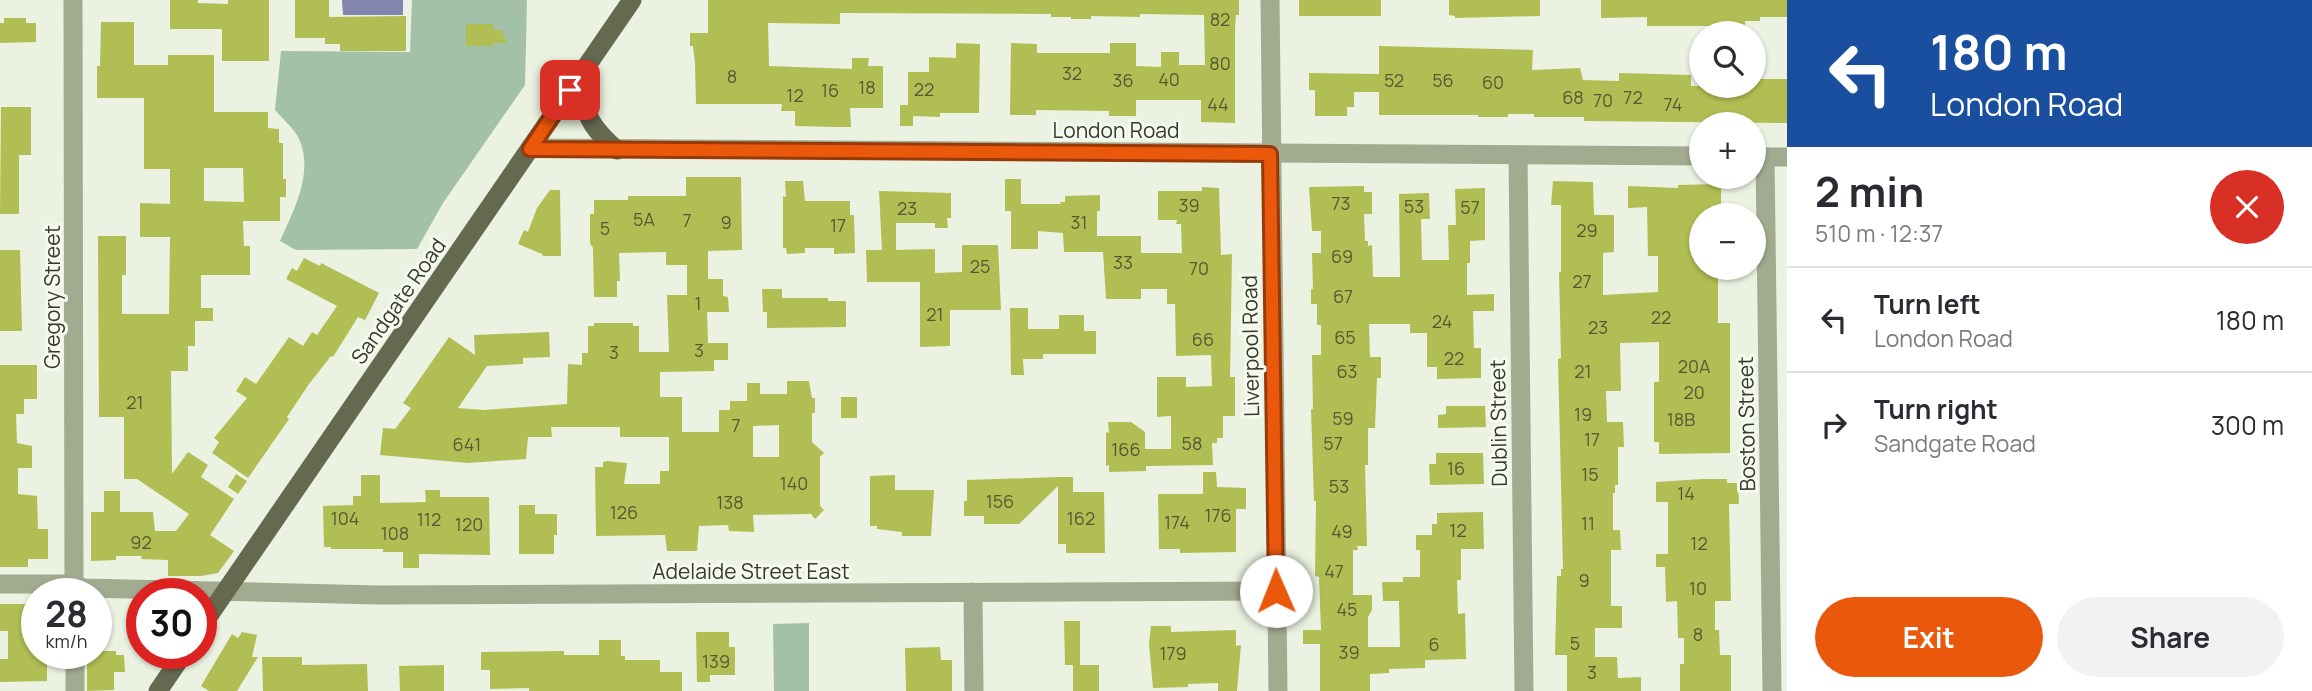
<!DOCTYPE html>
<html lang="en">
<head>
<meta charset="utf-8">
<style>
  body { margin:0; font-family:Manrope,sans-serif; background:#f2f2f3; color:#2b2b33; height:100vh; display:flex; flex-direction:column; font-size:26px; white-space:nowrap }
  * { box-sizing:border-box; margin:0 }
  p { font-size:23px; color:#7c7c81 }
  .icon { flex:none; width:38px; height:38px; fill:none; stroke:currentColor; stroke-width:2; stroke-linecap:round; stroke-linejoin:round }
  .map { position:relative; flex:1; overflow:hidden }
  .drawer { display:flex; flex-direction:column; background:#fff; width:525px }
  .drawer>* { flex:none }
  .top-card { background:#1a4fa0; color:#fff; overflow:hidden }
  .buttons { position:absolute; left:1689px; top:21px; display:grid; gap:14px }
  .buttons a { display:grid; place-items:center; width:77px; height:77px; border-radius:50%; background:#fff; box-shadow:0 2px 5px #0004; font-size:35px }
  .speed { position:absolute; left:21px; top:578px; display:flex; gap:14px; font-size:35px; font-weight:700; text-align:center }
  .speed>* { display:grid; place-content:center; width:91px; height:91px; border-radius:50%; background:#fff; box-shadow:0 2px 5px #0004; line-height:1 }
  .speed small { font-size:18px; font-weight:400 }
  .speed .limit { border:10px solid #d22; background:#fff; color:#111 }
  .pin { position:absolute; display:grid; place-items:center; width:60px; height:60px; color:#fff; margin:-30px; border-radius:14px; box-shadow:0 4px 10px #0006 }
  .me { position:absolute; width:77px; margin:-38px; rotate:359deg; stroke-linejoin:round; filter:drop-shadow(0 0 5px #0008) }
  .turn { display:flex; align-items:center; gap:24px; height:147px; padding:0 28px; font-size:32px }
  .turn .icon { width:91px; height:91px; stroke-width:2.5 }
  .turn b { display:block; font-size:49px; line-height:60px }
  .round { display:grid; place-items:center; flex:none; width:74px; height:74px; border-radius:37px; background:#f2f2f3 }
  .headline { display:flex; align-items:center; justify-content:space-between; height:119px; padding:0 28px }
  h1 { font-size:42px; font-weight:700; line-height:52px }
  .primary-button { display:flex; gap:14px; margin-top:auto; padding:14px 28px }
  .primary-button a { flex:1; height:80px; border-radius:42px; background:#ea580c; color:#fff; font-size:28px; font-weight:700; line-height:80px; text-align:center }
  .primary-button a+a { background:#f2f2f3; color:#2b2b33 }
  ul { padding:0; list-style:none }
  li { display:flex; align-items:center; gap:21px; height:105px; padding:0 28px; border-top:2px solid #e1e1e2 }
  li div { flex:1 }
  li b { display:block; font-size:26px }
  li em { font-style:normal }
  main { display:flex; flex:1; min-height:0 }
  .map>svg:first-child { display:block }
</style>
</head>
<body>
<main>
<div class="map">
<svg width="1787" height="691" viewBox="0 0 1787 691">
  <rect width="100%" height="100%" fill="#ebf2e1"/>
  <!-- green -->
  <g fill="#a2c1a8">
    <path d="M412,0H527L525,85L443,203L417,249L296,250L280,241C294,210 316,169 297,135C291,126 282,118 275,110L281,51L410,52Z"/>
    <path d="M809,623V691H774L773,624Z"/>
  </g>
  <!-- water -->
  <path fill="#8285ad" d="M342,0H403V15H343Z"/>
  <!-- building -->
  <g fill="#b1be53" fill-rule="evenodd">
    <path d="M170,0H198V3L228,4V0H269V61H222V29H170Z"/>
    <path d="M295,0H329V17L406,16V51H340V44H325V38H295Z"/>
    <path d="M708,0H1239V15H1236L1235,28V123L1201,122V100H1136V116H1109V111L1036,110V115H1010L1011,43L1037,44V53H1110V43H1136V66L1161,67V52H1179V65H1205L1204,15L1140,14V17L1091,16V19H1071V17H1051V14L840,13V24L768,23L769,66L852,69V58H869L868,66H883V108H850L851,127H834L795,126V111H781L782,104H696L695,64L693,46H690V33H708Z"/>
    <rect x="1299" y="0" width="82" height="16"/>
    <path d="M1449,0H1540V16L1455,18V16L1449,15Z"/>
    <path d="M1601,0H1787V17H1760V21H1745V26H1647V17L1601,18Z"/>
    <path d="M4,18H26V23H36V42L0,43V23H4Z"/>
    <path d="M101,22H134V65H168V55H214V112H268V128L279,129V143H283V179H286V197H280V221H243L244,246H250V275H201V308H213V321H195V346H188V371H171L172,474L188,452L208,465L201,477L234,499L210,535L234,551L218,573L201,576H168V560L141,559L142,556H116V560L91,561V512H104V491H120V512H153L155,531H176L189,514L137,479H124V417H99L98,236H126V275H122V314H169L170,237H140V203L170,204V169H144V98H97V66H100ZM204,168H243L244,202L204,201Z"/>
    <path d="M466,24H493V30H501L507,43H493V46H466Z"/>
    <path d="M956,43L980,44L979,113H940V117L913,116V126H900V105H908V72H929V57L956,58Z"/>
    <path d="M1379,46L1533,50L1532,70L1580,68L1583,80L1619,81V73L1691,75V86H1754V79H1787V123L1584,121V117H1534V114H1508V117H1478V115H1379V92H1354V107H1347V116H1315V90H1309V73L1379,74Z"/>
    <path d="M1,107H31V155H19V214H0Z"/>
    <path d="M686,177H741L742,250L708,251V279H723V296L728,297L729,312H707L708,343H728V360H714V371L660,372V397H682V432H719V410H730V401H747V383H760V394H787V381H809L812,398H815V413H812V442L824,453L820,457V506L824,510L815,519L811,514L753,515L754,532L729,531L728,525L699,526L697,551H667L665,535L596,536L595,467H603V462L607,461L627,463L624,484H660V471H669V437H620V427H551L552,437H528L526,459L468,463L380,455L383,428L395,429L411,408L403,403L449,337L475,355L474,335L549,332L550,357L523,358V364L487,366L458,408L484,410L567,404L568,364L582,365V353H588V326H594V323H633V326H639V352H669L667,295H687V265H666V252L619,253L620,281H617V297H594L593,248L590,243V214H594V200H628V196H686ZM779,425V457H753V426Z"/>
    <path d="M1005,179H1021V204H1061L1060,202H1065V196L1100,195V211H1097V236H1141V253H1182L1181,224H1176L1177,220H1158V191H1202V187L1219,188L1221,255L1232,254L1230,377H1235V416H1223V438H1217V443H1212L1213,465L1146,466V471L1109,472V465L1106,466V432L1109,433L1108,422H1131L1145,432V449H1171V416L1157,417V377H1186V387L1212,386L1211,355L1176,356L1175,304H1167V289H1141V299H1106L1103,252H1064L1063,233L1038,231V249H1011V211H1005Z"/>
    <path d="M785,181H803L805,201H850V215H854L855,253L834,254V248H805V253L787,254L786,248H783V196L786,197Z"/>
    <path d="M1553,181L1593,182L1594,215H1614V252L1603,253V295L1658,292V256H1648L1647,207L1628,208V186L1678,188V185L1721,184V215H1701V268H1718V323H1730V453L1659,454V442H1654V382H1659V342L1620,343L1621,391H1606L1607,422H1623L1624,447H1618V485H1615V493H1613V530H1620L1621,550H1611V606H1622V628H1595V657H1617L1618,678L1641,677V691H1567V655H1555L1557,576H1561V569H1563L1558,359L1561,358L1559,272H1561V205H1551Z"/>
    <path d="M1364,186V192H1372V214H1364L1365,241H1368V246L1372,245L1373,277H1400L1399,194L1429,193L1430,219H1421L1422,260H1449L1448,225H1456L1455,189L1485,188V240L1470,241V263H1467V295L1494,294V311H1473L1474,348H1481V378L1437,379V367H1427V333H1410V324H1369L1370,357H1381V378H1377L1375,428H1368V465H1365L1367,546H1357L1358,550H1353V595H1372V610L1368,617V647H1400L1399,601H1383L1382,582H1403V577H1420V550H1416V535H1432V524H1437V513L1483,512L1484,549H1461V580H1457L1458,614L1465,613L1466,659L1425,660V668L1389,669V673L1370,674V691H1320V644H1303V630H1321L1319,577L1315,576L1316,501H1314L1311,409H1313L1312,355H1321V325H1317V304H1311V289H1313L1312,253H1321V231H1312L1309,187Z"/>
    <path d="M550,190H560L561,256H543L542,254L518,244L524,230L528,232L537,208Z"/>
    <path d="M879,191L951,193V218H947L948,228H935V223H896V250L935,249V273L962,272V245H998L1001,310H950V346L920,347V282H867L866,250H882Z"/>
    <path d="M0,250H20L22,331H0Z"/>
    <path d="M304,258L320,266L321,263L379,293L365,320L358,317L333,357L331,356L309,384L287,417L289,419L248,478L212,453L219,442L214,438L247,398L236,391L245,377L256,384L289,337L303,346L312,332L317,335L337,306L286,279L292,268L297,271Z"/>
    <path d="M762,289H782V298H828V301H846V327L767,328V312H763Z"/>
    <path d="M1010,308H1028V329H1059V315H1084V331H1096V354H1043V359H1023L1024,375H1011Z"/>
    <path d="M0,365H37V399H24V414H16L17,443L32,446V468H18V494L37,496L38,529H48V559H28V567H0Z"/>
    <rect x="841" y="397" width="16" height="21"/>
    <path d="M1446,406H1485L1486,427L1438,428V415L1446,414Z"/>
    <path d="M1436,453H1483L1484,484L1430,485L1429,464H1436Z"/>
    <path d="M1203,472H1216L1217,487L1246,488V509H1236V552L1180,553V549H1159L1158,494H1203Z"/>
    <path d="M236,474L247,481L238,494L228,487Z"/>
    <path d="M361,475H380V503L426,502L425,490H440V497H489L490,555L419,554V568H403V552H383V549H331V547H324L323,506L353,505V496H361Z"/>
    <path d="M895,475V490H934L931,536H902V532L877,529V526H870V476Z"/>
    <path d="M1059,477H1073V492H1104L1105,553H1066V544H1058V486L1019,524H984V516H964V501H967V480Z"/>
    <path d="M1703,479H1727V483H1738L1739,504H1729L1731,601H1715V630H1719L1720,655H1731V691H1680V664H1684V638H1678L1677,601L1666,602L1665,567H1656V554H1668V502H1656V482Z"/>
    <path d="M519,505H535V514H557V535H554V554H519Z"/>
    <path d="M0,604H37V653H42V656H47V681L0,682V659H8V631H0Z"/>
    <path d="M1064,621H1080V665H1099V691H1073V665H1065Z"/>
    <path d="M1151,626H1171V632L1236,630V646L1241,645L1237,691H1218V683L1188,684V687L1153,688L1149,644Z"/>
    <path d="M242,632L257,635L252,657H258L237,691H209L201,686L232,634L238,638Z"/>
    <path d="M696,632H729V647H735V675H710V682H697Z"/>
    <path d="M599,640H621V656H625V660H660V672H682V691H529V688L490,689V670H481V652L564,651V655H599Z"/>
    <path d="M940,647L941,660H952V691H906L905,648Z"/>
    <path d="M96,651H116V655H124L125,672H114V690L87,691V653Z"/>
    <path d="M262,657H302V665L367,664L368,691H263Z"/>
    <path d="M444,665V691H400L399,666Z"/>
  </g>
  <g fill="none" stroke-linecap="round" stroke-linejoin="round">
    <!-- minor -->
    <g stroke="#a2aa90" stroke-width="19">
      <path d="M73,0L74,593"/>
      <path d="M1270,0L1278,691"/>
      <path d="M530,148L1701,156"/>
      <path d="M1518,155L1524,691"/>
      <path d="M1755,157H1787"/>
      <path d="M1765,157L1772,691"/>
      <path d="M0,584H67L85,588L379,595L1276,591"/>
      <path d="M973,592L974,691"/>
      <path d="M75,653V691"/>
    </g>
    <!-- trunk -->
    <g stroke="#646950" stroke-width="19">
      <path d="M584,71C583,112 586,123 617,150"/>
      <path d="M201,627L632,0"/>
      <path d="M158,691L184,653"/>
    </g>
  </g>
  <g fill="none" stroke-linecap="round" stroke-linejoin="round">
    <defs>
      <path id="route" d="M570,90L530,149L1270,154L1276,591"/>
    </defs>
    <!-- route casing -->
    <use href="#route" stroke="#983908" stroke-width="18"/>
    <!-- route -->
    <use href="#route" stroke="#ea580c" stroke-width="12"/>
  </g>
  <g text-anchor="middle" dominant-baseline="central" stroke-width="6" stroke-linejoin="round" paint-order="stroke">
    <!-- number labels -->
    <g font-size="18" fill="#555a35">
      <text x="1220" y="19">82</text>
      <text x="1220" y="63">80</text>
      <text x="1072" y="73">32</text>
      <text x="732" y="76">8</text>
      <text x="1169" y="79">40</text>
      <text x="1123" y="80">36</text>
      <text x="1394" y="80">52</text>
      <text x="1443" y="80">56</text>
      <text x="1493" y="82">60</text>
      <text x="867" y="87">18</text>
      <text x="924" y="89">22</text>
      <text x="830" y="90">16</text>
      <text x="795" y="95">12</text>
      <text x="1573" y="97">68</text>
      <text x="1633" y="97">72</text>
      <text x="1603" y="100">70</text>
      <text x="1218" y="104">44</text>
      <text x="1673" y="104">74</text>
      <text x="1341" y="203">73</text>
      <text x="1189" y="205">39</text>
      <text x="1414" y="206">53</text>
      <text x="1470" y="207">57</text>
      <text x="907" y="208">23</text>
      <text x="644" y="219">5A</text>
      <text x="687" y="220">7</text>
      <text x="726" y="222">9</text>
      <text x="1079" y="222">31</text>
      <text x="838" y="225">17</text>
      <text x="605" y="228">5</text>
      <text x="1587" y="230">29</text>
      <text x="1342" y="256">69</text>
      <text x="1123" y="262">33</text>
      <text x="980" y="266">25</text>
      <text x="1199" y="268">70</text>
      <text x="1582" y="281">27</text>
      <text x="1343" y="296">67</text>
      <text x="698" y="303">1</text>
      <text x="935" y="314">21</text>
      <text x="1661" y="317">22</text>
      <text x="1442" y="321">24</text>
      <text x="1598" y="327">23</text>
      <text x="1345" y="337">65</text>
      <text x="1203" y="339">66</text>
      <text x="699" y="350">3</text>
      <text x="614" y="352">3</text>
      <text x="1454" y="358">22</text>
      <text x="1694" y="366">20A</text>
      <text x="1347" y="371">63</text>
      <text x="1583" y="371">21</text>
      <text x="1694" y="392">20</text>
      <text x="135" y="402">21</text>
      <text x="1583" y="414">19</text>
      <text x="1343" y="418">59</text>
      <text x="1681" y="419">18B</text>
      <text x="736" y="425">7</text>
      <text x="1592" y="439">17</text>
      <text x="1192" y="443">58</text>
      <text x="1333" y="443">57</text>
      <text x="467" y="444">641</text>
      <text x="1126" y="449">166</text>
      <text x="1456" y="468">16</text>
      <text x="1590" y="474">15</text>
      <text x="794" y="483">140</text>
      <text x="1339" y="486">53</text>
      <text x="1686" y="493">14</text>
      <text x="1000" y="501">156</text>
      <text x="730" y="502">138</text>
      <text x="624" y="512">126</text>
      <text x="1218" y="515">176</text>
      <text x="345" y="518">104</text>
      <text x="1081" y="518">162</text>
      <text x="429" y="519">112</text>
      <text x="1177" y="522">174</text>
      <text x="1588" y="523">11</text>
      <text x="469" y="524">120</text>
      <text x="1458" y="530">12</text>
      <text x="1342" y="531">49</text>
      <text x="395" y="533">108</text>
      <text x="141" y="542">92</text>
      <text x="1699" y="543">12</text>
      <text x="1334" y="571">47</text>
      <text x="1584" y="580">9</text>
      <text x="1698" y="588">10</text>
      <text x="1347" y="609">45</text>
      <text x="1698" y="634">8</text>
      <text x="1575" y="643">5</text>
      <text x="1434" y="644">6</text>
      <text x="1349" y="652">39</text>
      <text x="1173" y="653">179</text>
      <text x="716" y="661">139</text>
      <text x="1592" y="672">3</text>
    </g>
    <!-- street labels -->
    <g font-size="21" fill="#36392b" stroke="#f4faee">
      <text x="1116" y="130">London Road</text>
      <text transform="translate(52 297) rotate(-90)">Gregory Street</text>
      <text transform="translate(398 301) rotate(-55)">Sandgate Road</text>
      <text transform="translate(1250 346) rotate(-91)">Liverpool Road</text>
      <text transform="translate(1498 423) rotate(-91)">Dublin Street</text>
      <text transform="translate(1746 424) rotate(-91)">Boston Street</text>
      <text x="751" y="571">Adelaide Street East</text>
    </g>
  </g>
</svg>
<div class="buttons">
<a><svg class="icon" aria-label="search" viewBox="0 0 24 24"><circle cx="10" cy="10" r="6"/><path d="M15 15l6 6"/></svg></a>
<a>+</a>
<a>−</a>
</div>
<div class="speed"><div>28<small>km/h</small></div><div class="limit">30</div></div>
<div class="pin" style="left:570px;top:90px;background:#d93025"><svg class="icon" aria-label="arrive" viewBox="0 0 24 24"><path d="M6 21V4h12l-3 4 3 4H6"/></svg></div>
<svg class="me" style="left:1276px;top:591px" viewBox="-20 -20 40 40"><circle r="19" fill="#fff"/><path d="M0-13L10 11 0 6-10 11z" fill="#ea580c"/></svg>
</div>
<section class="drawer">
<div class="top-card">
<div class="turn"><svg class="icon" aria-label="left" viewBox="0 0 24 24"><path d="M17 20v-9H6M10 6l-5 5 5 5"/></svg><div><b>180 m</b>London Road</div></div>
</div>
<div class="headline"><div><h1>2 min</h1><p>510 m · 12:37</p></div><a class="round" style="background:#d93025;color:#fff"><svg class="icon" aria-label="close" viewBox="0 0 24 24"><path d="M6 6l12 12M18 6L6 18"/></svg></a></div>
<ul>
<li><svg class="icon" aria-label="left" viewBox="0 0 24 24"><path d="M17 20v-9H6M10 6l-5 5 5 5"/></svg><div><b>Turn left</b><p>London Road</p></div><em>180 m</em></li>
<li><svg class="icon" aria-label="right" viewBox="0 0 24 24"><path d="M7 20v-9h11M14 6l5 5-5 5"/></svg><div><b>Turn right</b><p>Sandgate Road</p></div><em>300 m</em></li>
</ul>
<div class="primary-button"><a>Exit</a><a>Share</a></div>
</section>
</main>
</body>
</html>
